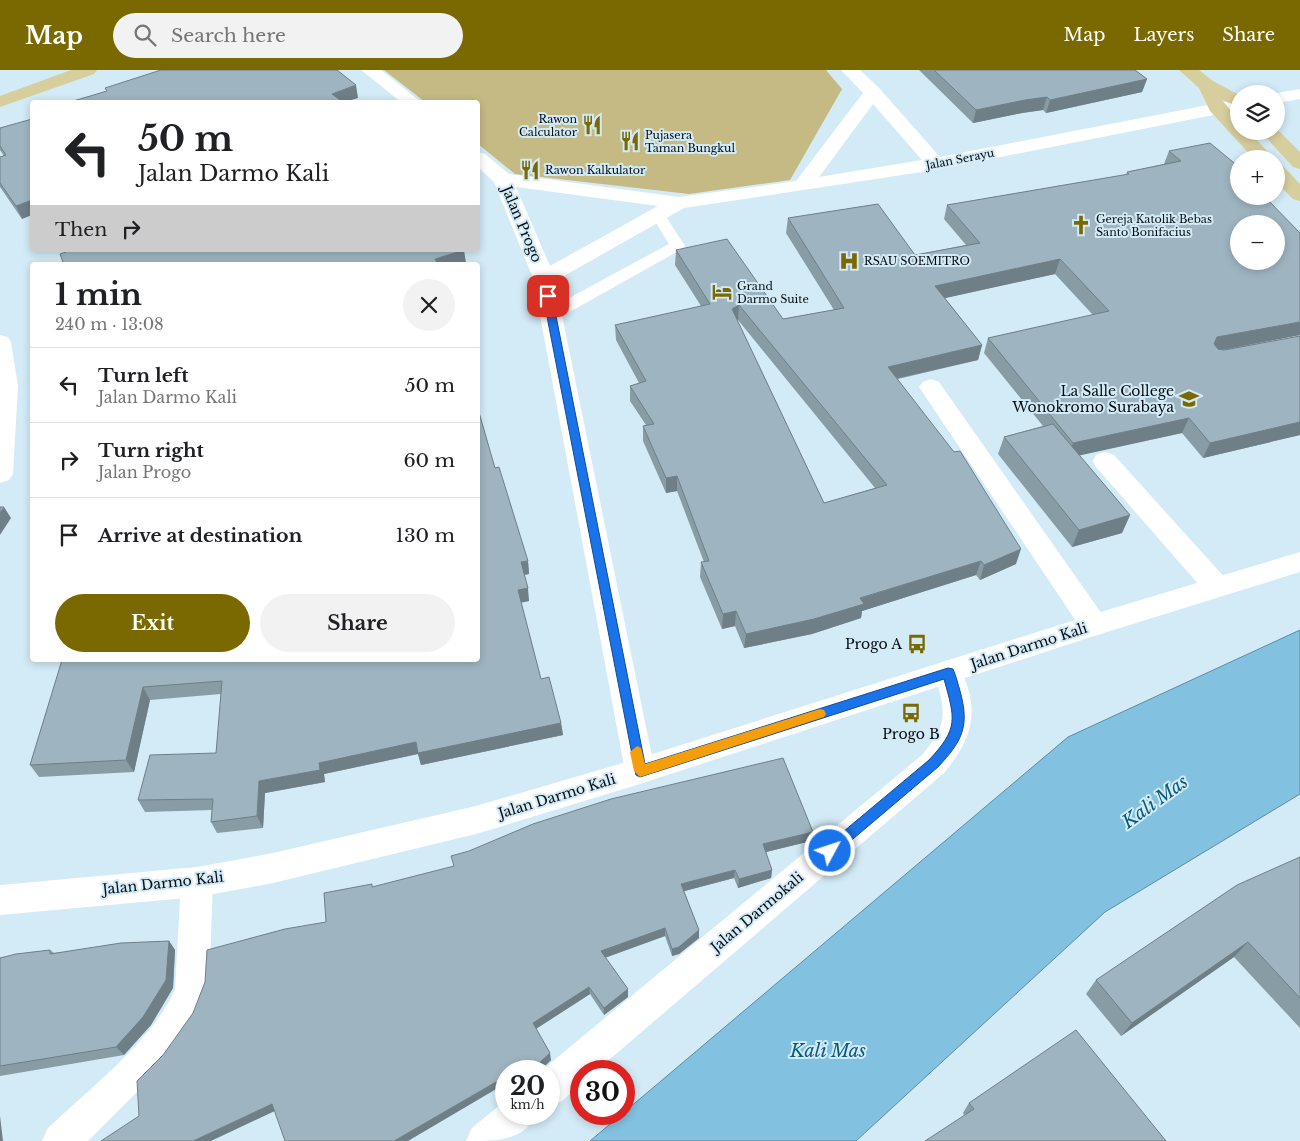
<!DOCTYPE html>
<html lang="en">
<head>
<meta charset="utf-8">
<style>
  body { margin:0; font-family:"Libre Baskerville",serif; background:#f2f2f2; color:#202124; height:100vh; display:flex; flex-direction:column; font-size:19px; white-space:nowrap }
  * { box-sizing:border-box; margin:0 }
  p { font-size:16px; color:#757577 }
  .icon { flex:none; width:28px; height:28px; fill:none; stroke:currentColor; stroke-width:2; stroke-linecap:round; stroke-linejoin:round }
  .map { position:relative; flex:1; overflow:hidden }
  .side { position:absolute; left:30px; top:192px; width:450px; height:400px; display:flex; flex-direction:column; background:#fff; border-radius:5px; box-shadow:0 2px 8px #0003 }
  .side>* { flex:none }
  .hud { position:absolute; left:30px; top:30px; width:450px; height:152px; border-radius:5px; box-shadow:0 2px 8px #0003; background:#fff; color:#202124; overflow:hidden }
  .controls { position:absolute; left:1230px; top:15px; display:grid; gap:10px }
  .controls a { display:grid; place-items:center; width:55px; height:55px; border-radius:50%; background:#fff; box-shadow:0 2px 8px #0003; font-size:25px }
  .speed { position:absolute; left:495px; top:990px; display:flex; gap:10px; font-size:25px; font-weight:700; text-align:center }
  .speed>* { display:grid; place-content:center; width:65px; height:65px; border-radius:50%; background:#fff; box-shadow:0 2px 8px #0003; line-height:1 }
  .speed small { font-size:12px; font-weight:400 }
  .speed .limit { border:8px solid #d22; background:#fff; color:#111 }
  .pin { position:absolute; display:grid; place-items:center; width:42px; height:42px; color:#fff; margin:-21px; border-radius:10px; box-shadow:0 2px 8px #0006 }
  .me { position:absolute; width:55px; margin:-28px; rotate:50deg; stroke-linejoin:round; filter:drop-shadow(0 0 4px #0008) }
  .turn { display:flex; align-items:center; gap:18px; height:105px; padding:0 25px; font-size:22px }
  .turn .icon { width:65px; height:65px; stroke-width:2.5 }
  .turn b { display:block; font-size:35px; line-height:42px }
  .then { display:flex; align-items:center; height:48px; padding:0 25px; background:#0003; gap:10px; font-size:19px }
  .round { display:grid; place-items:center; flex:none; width:52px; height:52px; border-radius:26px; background:#f2f2f2 }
  .overview { display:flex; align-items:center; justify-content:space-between; height:85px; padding:0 25px }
  h1 { font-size:30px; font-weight:700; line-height:38px }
  .action { display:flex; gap:10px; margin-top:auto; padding:10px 25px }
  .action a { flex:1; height:58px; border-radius:30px; background:#7a6900; color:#fff; font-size:20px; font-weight:700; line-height:58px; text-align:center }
  .action a+a { background:#f2f2f2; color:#202124 }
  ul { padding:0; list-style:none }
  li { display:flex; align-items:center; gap:15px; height:75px; padding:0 25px; border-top:1px solid #e0e0e0 }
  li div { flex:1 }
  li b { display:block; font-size:19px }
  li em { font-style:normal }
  header { display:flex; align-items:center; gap:30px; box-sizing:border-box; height:70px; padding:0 25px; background:#7a6900; color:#fff }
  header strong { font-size:24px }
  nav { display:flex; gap:28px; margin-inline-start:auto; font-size:18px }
  .search { width:350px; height:45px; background:#f2f2f2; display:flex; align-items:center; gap:12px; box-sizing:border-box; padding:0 18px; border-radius:28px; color:#757577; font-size:19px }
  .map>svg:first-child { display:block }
</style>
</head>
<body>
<header>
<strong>Map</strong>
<div class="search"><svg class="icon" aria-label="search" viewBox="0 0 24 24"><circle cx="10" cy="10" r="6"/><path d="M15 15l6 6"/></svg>Search here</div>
<nav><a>Map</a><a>Layers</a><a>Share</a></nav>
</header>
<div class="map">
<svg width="1300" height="1071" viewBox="0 0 1300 1071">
  <rect width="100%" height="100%" fill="#d3ebf7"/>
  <!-- green -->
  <path fill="#c5ba84" d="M384,0H826L842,19L790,110L689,124L515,104L478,74V32H425Z"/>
  <!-- water -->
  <path fill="#83c1e0" stroke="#5d8ba2" d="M1300,560V724L1105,842L856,1071H590L1068,667Z"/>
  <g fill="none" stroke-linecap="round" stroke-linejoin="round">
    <!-- lane -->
    <path fill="#fff" fill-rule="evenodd" d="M658,141L663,142L685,176L682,179L557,249H545L543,245L545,241L669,174L651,145Z"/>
    <!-- street -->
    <g fill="#fff" fill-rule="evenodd">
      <path d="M361,0H381L421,32H401Z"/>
      <path d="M841,0H860L879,18L940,87L1239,29V40L935,100L684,138L555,211L655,701L651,710L640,714L629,710L625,701L533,208L494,112L478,97V82L485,84L509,104L679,127L796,111L863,23ZM873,34L922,90L819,107ZM516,117L658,136L550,196Z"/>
      <path d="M0,265L8,267L11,272L18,316L13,404L9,410L0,413Z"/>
      <path d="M931,309L939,312L1104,547L1108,555L1104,563L1094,566L1084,563L919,317L923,312Z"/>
      <path d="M1105,382L1114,385L1227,510L1231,517L1227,524L1217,527L1207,524L1096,397L1093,391L1096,385Z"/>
      <path d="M948,590L958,594C981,638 974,667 944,703L596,1001H581V1014L562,1031L549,1036V1001H541L922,685C950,652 945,641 934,602L938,594Z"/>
      <path d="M197,797L209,801L213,812L209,919L197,949L168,991L88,1071H42L48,1058C87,1021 155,968 175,919L181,812L185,801Z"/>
      <path d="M506,1030V1044H536C524,1071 498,1071 466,1071L472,1058Z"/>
    </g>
    <!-- secondary -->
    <g fill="#fff" fill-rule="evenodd">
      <path d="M1300,19V29L1276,33V24H1271Z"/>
      <path d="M1300,482V502L1094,566L640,714L476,764L273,813L197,827L0,845V815L197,797L273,783L476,736L640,688L1094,544Z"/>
    </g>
    <!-- primary -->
    <g fill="#d7ce9d" fill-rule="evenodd">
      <path d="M71,0H97L94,4L0,37V26Z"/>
      <path d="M1179,0H1199L1213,11L1239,25V37L1222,30L1239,50V61H1249L1274,89H1254L1210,41L1199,18Z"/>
      <path d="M1276,58L1300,82V99L1293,97L1260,61H1276Z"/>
      <path d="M1276,94L1283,96L1300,114V131L1293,129L1276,112Z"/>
    </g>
  </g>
  <!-- wall -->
  <g fill="#889ca6" fill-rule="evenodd">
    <path d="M919,0H1135L1147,9L1142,22L1046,43L1043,40L1022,43L973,53Z"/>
    <path d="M0,58L22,149L0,117V87L4,86L0,80Z"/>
    <path d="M1169,81L1267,130L1300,163V265L1223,280L1300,266V365L1203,388L1182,363L1079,385L1130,445L1122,463L1072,477L998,384L1004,367L1043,356L984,283L988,268L1093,245L1055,204L945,228L982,275L978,290L898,309L1016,494L980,510L976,505L862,541L861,548L812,564L744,578L735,556L722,559L700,507L701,492H704L677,421L666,423L643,371V356L646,355L630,331V316L639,313L616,270L615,255L701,236L675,195L676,180L783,249L834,240L786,163L788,148L915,185L966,175L944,149L947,135L1126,105L1127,102L1164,94ZM737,250H738L875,418L824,433Z"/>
    <path d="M495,398L528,491L529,504L524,505L529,531L521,532L541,609L561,653L563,665L421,695L418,684L324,704L325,712L265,723L263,758L217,763L211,752L212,740L145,742L138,730L216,683L221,624L150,630L134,702L39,707L30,695L62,590H478Z"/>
    <path d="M813,762L811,771L766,782L772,800L771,808L738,818L734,808L684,821L699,860V868L679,884L672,886L665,866L605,888L628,927L604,945L590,924L536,959L551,990L544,997L546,998V1001H506V1029H504L498,1018L275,1041L139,1046L326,852L373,817Z"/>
    <path d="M1300,787V958L1234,887L1121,966L1086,924L1096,910Z"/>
    <path d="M169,871L175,880L173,918L151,955L124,985L0,1006V888L50,880L54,883Z"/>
    <path d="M969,1033L1166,1071L964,1045L963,1043Z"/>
  </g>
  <!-- shaded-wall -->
  <g fill="#6f7f87">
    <path d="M1147,9L1142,22L1046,43L1050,30Z"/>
    <path d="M356,15L358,28L345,32H334L332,24Z"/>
    <path d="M1047,27L1043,40L1022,43L973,53L976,40L1025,30Z"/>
    <path d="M32,130V145L22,149L16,136Z"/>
    <path d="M464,180L466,193L460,195H436L435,189Z"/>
    <path d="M1060,189L1055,204L932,231L935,216Z"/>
    <path d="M739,235L738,250L731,254L732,239Z"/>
    <path d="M1300,252V265L1211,282L1217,267Z"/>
    <path d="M982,275L978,290L885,311L888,297Z"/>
    <path d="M1189,348L1182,363L1068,388L1073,373Z"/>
    <path d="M1300,352V365L1203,388L1210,373Z"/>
    <path d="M677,406V421L666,423V408Z"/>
    <path d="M4,437L11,448L0,465V443Z"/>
    <path d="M1130,445L1122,463L1072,477L1079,460Z"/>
    <path d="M1021,479L1016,494L980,510L984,495Z"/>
    <path d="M528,491L529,504L523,505L521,492Z"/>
    <path d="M981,491L976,505L862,541L861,548L812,564L744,578L746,564Z"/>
    <path d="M528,518L529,531L520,533L518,520Z"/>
    <path d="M736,541L735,556L722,559L723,544Z"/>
    <path d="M143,617L150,630L134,702L126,690Z"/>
    <path d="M561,653L563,665L421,695L418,684L324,704L325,712L265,723L263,758L257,746L259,711L319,693L416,672Z"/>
    <path d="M813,762L811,771L762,783L763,774Z"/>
    <path d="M735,800L734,808L681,822V814Z"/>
    <path d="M772,800L771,808L738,818L739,809Z"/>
    <path d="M665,858V866L601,889V881Z"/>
    <path d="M699,860V868L679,884L672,886V879Z"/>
    <path d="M169,871L175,880L173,918L151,955L124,985L116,977Z"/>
    <path d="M1248,872L1234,887L1121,966L1132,953Z"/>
    <path d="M589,917L590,924L534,960L533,953Z"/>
    <path d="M628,919V927L604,945V938Z"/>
    <path d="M550,983L551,990L539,1001L538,994Z"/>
    <path d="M496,1012L498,1018L408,1071H394Z"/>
    <path d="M272,1034L277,1040L211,1071H193Z"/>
    <path d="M0,1046L3,1071H0Z"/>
  </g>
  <!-- building -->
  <g fill="#9eb5c1" stroke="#6f7f87" fill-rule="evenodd">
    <path d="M161,0H337L356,15L332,24L343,32H70L107,21L105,18Z"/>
    <path d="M934,0H1135L1147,9L1050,30L1047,27L1025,30L976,40Z"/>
    <path d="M32,49V130L16,136L0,113V87L6,85L0,76V58Z"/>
    <path d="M1210,73L1239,97V126H1264L1300,163V252L1217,267L1214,274L1218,279L1224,280L1300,266V352L1210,373L1189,348L1073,373L988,268L1109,241L1060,189L935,216L982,275L888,297L954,382L960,381L1021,479L984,495L981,491L860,528L864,534L814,549L746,564L736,541L723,544L701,492L709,491L677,406L666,408L643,356L654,354L630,316L646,311L615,255L710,234L676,180L727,169L783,249L844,238L788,148L878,134L915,185L980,173L947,135L1129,104L1127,102L1181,91L1169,81ZM1239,154H1276V191H1239ZM739,235L887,415L824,433L732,239Z"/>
    <path d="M65,180H464L435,189L438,195H64L60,184L66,182Z"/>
    <path d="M478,339L495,398L499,397L528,491L521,492L528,518L518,520L541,609L549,607L561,653L418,683L416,672L319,693L320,700L259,711L257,746L211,752L213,729L138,730L150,685L216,683L222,611L143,617L126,690L30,695L62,590H478Z"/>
    <path d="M1053,354L1130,445L1079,460L1004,367Z"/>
    <path d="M0,437H4L0,443Z"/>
    <path d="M783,688L813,762L763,774L772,800L739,809L735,800L681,814L699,860L679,877L672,879L665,858L601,881L628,919L604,938L589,917L533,953L550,983L538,994L546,998L541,1001H506V1023L503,1022L496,1012L394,1071H285L272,1034L193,1071H101L139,1046L137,1011L163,985L193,943L205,912L207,880L285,859L326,852L324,823L372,814V817L454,796L451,786L469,781L533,754L611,729Z"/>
    <path d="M1300,787V928L1248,872L1132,953L1096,910L1237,815Z"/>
    <path d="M169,871L166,910L143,947L116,977L0,996V888L16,884L50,880V884L121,873Z"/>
    <path d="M1076,960L1166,1071H925L974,1039L969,1033Z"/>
  </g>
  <!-- route -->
  <path fill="#1a73e8" stroke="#114b97" d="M548,224L552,226L645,694L948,598L953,599C956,606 958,614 960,621C970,657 962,671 938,697L834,785L830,787L825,785L823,781L825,777L929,690C959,658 955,649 944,609L640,707L636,705L543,226Z"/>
  <!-- slow -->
  <path fill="#f59e0b" d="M820,639L824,640L826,644L824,647L640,707L634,701L630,682L637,676L641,678L645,694Z"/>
  <!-- icons -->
  <defs>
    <symbol id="restaurant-bare" viewBox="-9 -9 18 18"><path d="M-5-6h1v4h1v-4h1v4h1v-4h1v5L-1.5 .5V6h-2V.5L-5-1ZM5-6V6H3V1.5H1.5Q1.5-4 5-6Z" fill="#7a6900" stroke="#d3ebf7" stroke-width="2.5" paint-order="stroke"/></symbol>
    <symbol id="church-bare" viewBox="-9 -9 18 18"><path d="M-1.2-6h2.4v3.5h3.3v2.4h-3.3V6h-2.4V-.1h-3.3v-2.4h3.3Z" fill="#7a6900" stroke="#d3ebf7" stroke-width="2.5" paint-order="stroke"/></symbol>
    <symbol id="hospital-bare" viewBox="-9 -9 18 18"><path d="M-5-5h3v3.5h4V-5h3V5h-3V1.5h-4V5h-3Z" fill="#7a6900" stroke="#d3ebf7" stroke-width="2.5" paint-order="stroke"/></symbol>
    <symbol id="hotel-bare" viewBox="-9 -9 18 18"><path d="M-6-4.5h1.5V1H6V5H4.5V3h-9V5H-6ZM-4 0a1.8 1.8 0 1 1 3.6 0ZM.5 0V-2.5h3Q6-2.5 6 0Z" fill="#7a6900" stroke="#d3ebf7" stroke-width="2.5" paint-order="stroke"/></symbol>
    <symbol id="university-bare" viewBox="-9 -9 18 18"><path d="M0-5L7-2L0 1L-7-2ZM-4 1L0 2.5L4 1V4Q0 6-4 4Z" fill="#7a6900" stroke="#d3ebf7" stroke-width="2.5" paint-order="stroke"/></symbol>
    <symbol id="bus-bare" viewBox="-9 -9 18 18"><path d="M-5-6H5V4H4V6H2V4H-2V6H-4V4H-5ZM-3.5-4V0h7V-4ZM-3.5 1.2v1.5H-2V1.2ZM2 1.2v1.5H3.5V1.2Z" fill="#7a6900" stroke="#d3ebf7" stroke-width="2.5" paint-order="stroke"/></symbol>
  </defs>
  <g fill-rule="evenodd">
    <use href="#restaurant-bare" x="578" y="41" width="28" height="28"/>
    <use href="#restaurant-bare" x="616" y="57" width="28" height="28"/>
    <use href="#restaurant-bare" x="516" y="86" width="28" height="28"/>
    <use href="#church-bare" x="1067" y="141" width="28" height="28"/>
    <use href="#hospital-bare" x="835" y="177" width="28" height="28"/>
    <use href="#hotel-bare" x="708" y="208" width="28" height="28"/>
    <use href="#university-bare" x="1175" y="315" width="28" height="28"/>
    <use href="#bus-bare" x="903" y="560" width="28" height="28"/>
    <use href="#bus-bare" x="897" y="629" width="28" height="28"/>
  </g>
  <g text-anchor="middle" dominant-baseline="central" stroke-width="4" stroke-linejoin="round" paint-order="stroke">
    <!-- far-poi labels -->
    <g font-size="11" fill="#050d11" stroke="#d3ebf7" text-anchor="start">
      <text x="577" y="49" text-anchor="end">Rawon<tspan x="577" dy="13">Calculator</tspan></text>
      <text x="645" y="65">Pujasera<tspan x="645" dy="13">Taman Bungkul</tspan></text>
      <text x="545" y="100">Rawon Kalkulator</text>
      <text x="1096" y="149">Gereja Katolik Bebas<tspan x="1096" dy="13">Santo Bonifacius</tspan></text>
      <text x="864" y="191">RSAU SOEMITRO</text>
      <text x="737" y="216">Grand<tspan x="737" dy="13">Darmo Suite</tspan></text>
    </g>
    <!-- far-street labels -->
    <g font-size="11" fill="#050d11" stroke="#d3ebf7">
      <text transform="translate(960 89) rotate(-11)">Jalan Serayu</text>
    </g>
    <!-- street labels -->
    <g font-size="14" fill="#050d11" stroke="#d3ebf7">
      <text transform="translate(522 154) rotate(67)">Jalan Progo</text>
      <text transform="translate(1029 576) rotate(-18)">Jalan Darmo Kali</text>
      <text transform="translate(557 726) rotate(-17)">Jalan Darmo Kali</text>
      <text transform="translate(163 813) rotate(-6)">Jalan Darmo Kali</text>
      <text transform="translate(757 842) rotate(-40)">Jalan Darmokali</text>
    </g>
    <!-- poi labels -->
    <g font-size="14" fill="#050d11" stroke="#d3ebf7" text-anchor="end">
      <text x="1174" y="321">La Salle College<tspan x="1174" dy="16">Wonokromo Surabaya</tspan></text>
      <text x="902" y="574">Progo A</text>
      <text x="911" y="664" text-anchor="middle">Progo B</text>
    </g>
    <!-- near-water labels -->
    <g font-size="18" font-style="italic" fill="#085b79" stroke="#d3ebf7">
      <text transform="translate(1155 732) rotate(-36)">Kali Mas</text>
      <text x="828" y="981">Kali Mas</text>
    </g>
  </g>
</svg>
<div class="controls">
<a><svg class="icon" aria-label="layers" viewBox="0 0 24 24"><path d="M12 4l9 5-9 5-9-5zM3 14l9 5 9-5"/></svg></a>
<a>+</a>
<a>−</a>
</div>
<div class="speed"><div>20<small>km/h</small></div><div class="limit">30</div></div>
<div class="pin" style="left:548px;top:226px;background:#d93025"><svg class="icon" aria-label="arrive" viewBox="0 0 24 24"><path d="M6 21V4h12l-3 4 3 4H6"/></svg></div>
<svg class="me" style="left:830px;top:781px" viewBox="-20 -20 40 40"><circle r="17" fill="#1a73e8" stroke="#fff" stroke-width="3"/><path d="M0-11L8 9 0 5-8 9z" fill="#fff"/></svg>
<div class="hud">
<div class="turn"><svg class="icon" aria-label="left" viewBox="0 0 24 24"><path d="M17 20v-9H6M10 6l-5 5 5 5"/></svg><div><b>50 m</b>Jalan Darmo Kali</div></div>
<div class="then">Then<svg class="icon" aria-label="right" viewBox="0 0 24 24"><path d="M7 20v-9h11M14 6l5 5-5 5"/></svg></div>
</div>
<section class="side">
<div class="overview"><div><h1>1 min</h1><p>240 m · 13:08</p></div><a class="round"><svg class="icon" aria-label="close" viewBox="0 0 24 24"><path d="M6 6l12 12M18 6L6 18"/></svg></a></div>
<ul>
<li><svg class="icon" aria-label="left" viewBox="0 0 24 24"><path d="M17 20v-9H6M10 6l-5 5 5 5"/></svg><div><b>Turn left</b><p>Jalan Darmo Kali</p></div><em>50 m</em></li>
<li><svg class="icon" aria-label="right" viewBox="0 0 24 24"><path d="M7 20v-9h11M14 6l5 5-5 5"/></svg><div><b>Turn right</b><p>Jalan Progo</p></div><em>60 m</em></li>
<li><svg class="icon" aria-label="arrive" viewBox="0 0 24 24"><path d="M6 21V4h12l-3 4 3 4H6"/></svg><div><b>Arrive at destination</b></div><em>130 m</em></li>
</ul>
<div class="action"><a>Exit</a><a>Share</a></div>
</section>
</div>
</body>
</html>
